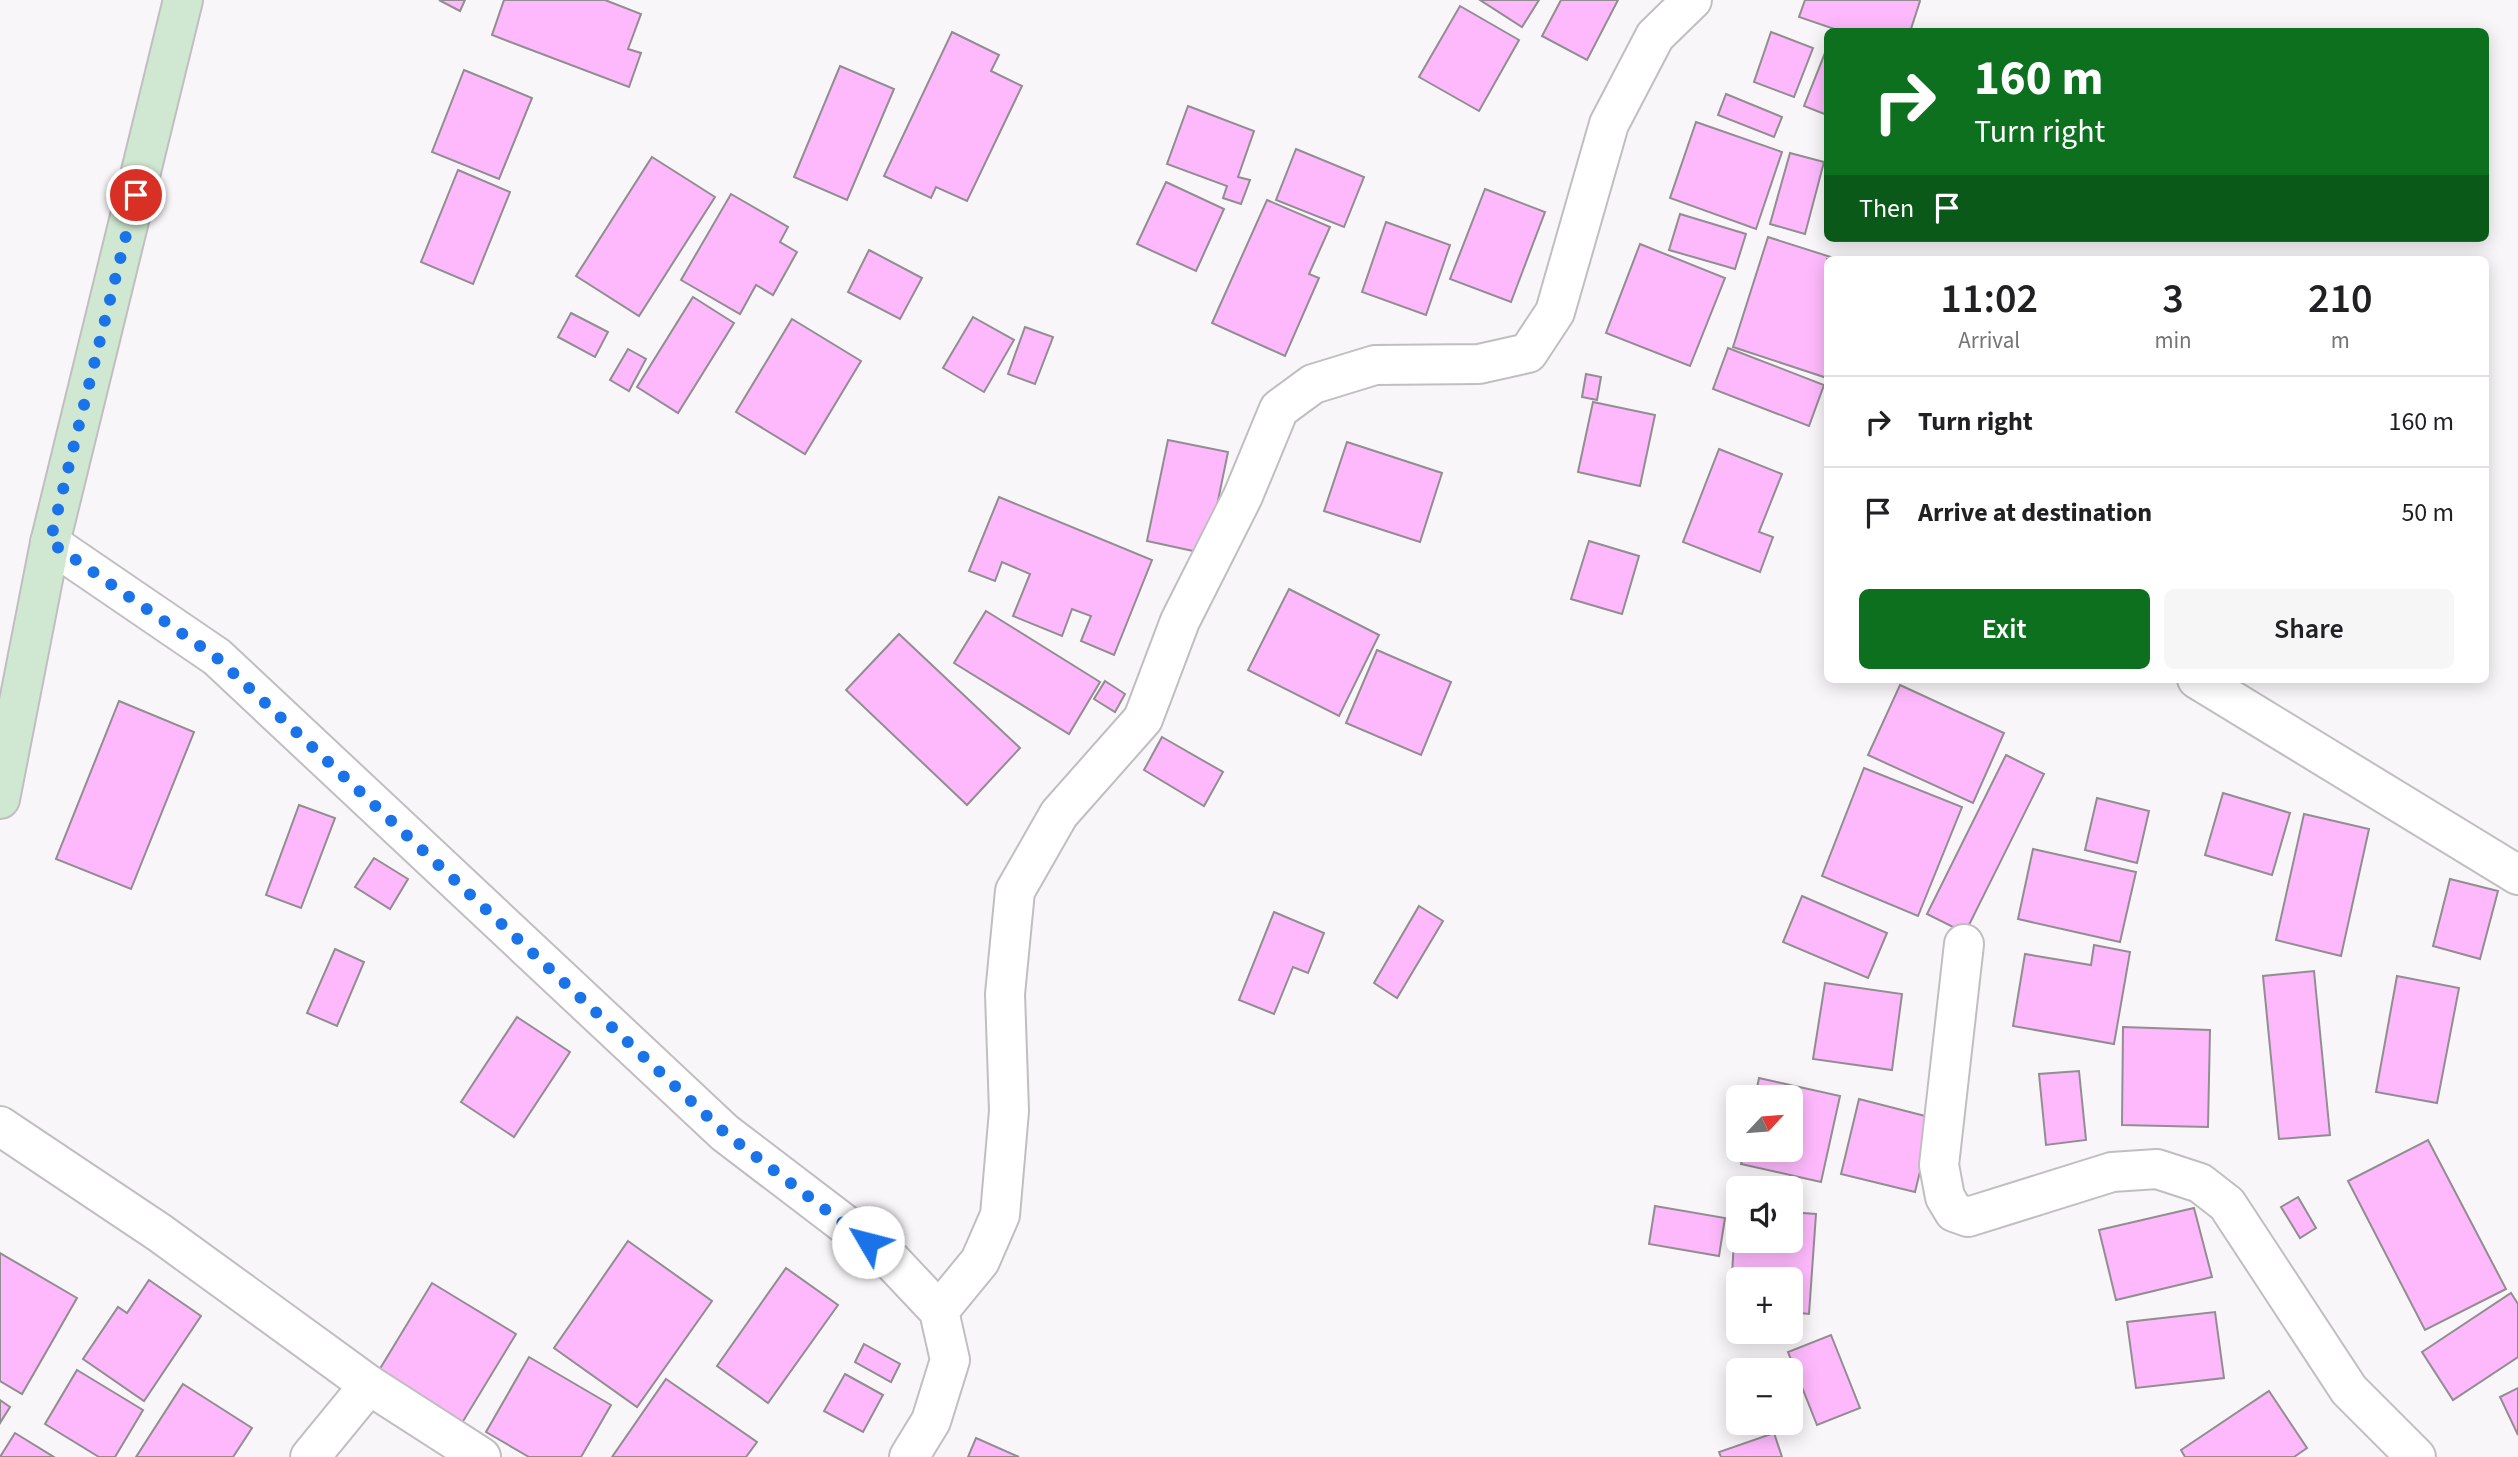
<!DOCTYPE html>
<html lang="en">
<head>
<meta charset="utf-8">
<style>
  body { margin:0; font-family:"Source Sans 3",sans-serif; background:#f6f6f6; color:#202124; height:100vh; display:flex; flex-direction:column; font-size:26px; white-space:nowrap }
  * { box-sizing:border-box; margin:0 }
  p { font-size:23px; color:#757577 }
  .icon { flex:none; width:38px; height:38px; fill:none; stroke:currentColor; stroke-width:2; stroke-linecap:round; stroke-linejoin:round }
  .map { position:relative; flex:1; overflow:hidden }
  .panel { position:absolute; left:1824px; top:256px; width:665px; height:427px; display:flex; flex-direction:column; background:#fff; border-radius:10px; box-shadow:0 4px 18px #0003 }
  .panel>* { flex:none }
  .banner { position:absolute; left:1824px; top:28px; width:665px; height:214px; border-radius:10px; box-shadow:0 4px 18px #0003; background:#0d701f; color:#fff; overflow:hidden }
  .needle { width:46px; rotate:64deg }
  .controls { position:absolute; left:1726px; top:1085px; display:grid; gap:14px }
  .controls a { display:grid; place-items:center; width:77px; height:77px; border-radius:10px; background:#fff; box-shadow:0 4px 18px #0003; font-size:35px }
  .pin { position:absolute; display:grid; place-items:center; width:60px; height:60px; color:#fff; margin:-30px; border:4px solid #fff; border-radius:50%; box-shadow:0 2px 7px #0007 }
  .me { position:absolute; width:77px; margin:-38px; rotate:307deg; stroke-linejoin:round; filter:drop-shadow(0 0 5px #0008) }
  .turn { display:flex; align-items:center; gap:24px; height:147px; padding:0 35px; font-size:32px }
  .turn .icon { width:91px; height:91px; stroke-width:2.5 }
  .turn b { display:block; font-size:49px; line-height:60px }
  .then { display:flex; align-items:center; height:66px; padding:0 35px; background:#0003; gap:14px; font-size:26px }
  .eta { display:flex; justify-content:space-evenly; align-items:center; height:119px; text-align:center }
  .eta b { font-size:42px; font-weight:600; line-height:49px }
  .cta { display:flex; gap:14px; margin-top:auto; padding:14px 35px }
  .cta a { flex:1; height:80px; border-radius:10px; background:#0d701f; color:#fff; font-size:28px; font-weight:600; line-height:80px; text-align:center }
  .cta a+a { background:#f6f6f6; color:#202124 }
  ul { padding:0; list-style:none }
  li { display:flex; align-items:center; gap:21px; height:91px; padding:0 35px; border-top:2px solid #e0e0e0 }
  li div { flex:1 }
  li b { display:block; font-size:26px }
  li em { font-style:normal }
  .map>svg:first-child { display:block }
</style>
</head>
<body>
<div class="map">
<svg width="2518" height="1457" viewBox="0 0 2518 1457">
  <rect width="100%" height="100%" fill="#f9f6f9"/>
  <!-- building -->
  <g fill="#feb9fd" stroke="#918d91" stroke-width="2">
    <path d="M439,0H465L460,11Z"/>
    <path d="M504,0H605L641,14L628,49L641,53L629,87L492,35Z"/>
    <path d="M1480,0H1539L1522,27Z"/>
    <path d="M1561,0H1618L1587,60L1542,36Z"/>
    <path d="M1805,0H1919L1920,1L1910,32H1843L1799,17Z"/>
    <path d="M1460,6L1519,40L1479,111L1419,77Z"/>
    <path d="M952,32L999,55L991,71L1022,86L967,201L936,187L931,198L884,176Z"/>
    <path d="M1771,32L1813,48L1794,97L1754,82Z"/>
    <path d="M1825,53L1827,54V115L1804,106Z"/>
    <path d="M840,66L894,89L847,200L794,177Z"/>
    <path d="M464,70L532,98L499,179L432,152Z"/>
    <path d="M1726,94L1782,117L1774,137L1718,115Z"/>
    <path d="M1188,106L1254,131L1238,177L1250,180L1241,204L1223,198L1227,186L1167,164Z"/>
    <path d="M1696,122L1782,152L1756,229L1670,198Z"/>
    <path d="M1296,149L1364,177L1344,227L1276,200Z"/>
    <path d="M1790,153L1824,162L1805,234L1770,224Z"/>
    <path d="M652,157L715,197L639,316L576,276Z"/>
    <path d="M458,170L510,192L473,284L421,262Z"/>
    <path d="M1166,182L1224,209L1196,271L1137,244Z"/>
    <path d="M1485,189L1545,212L1511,302L1450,279Z"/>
    <path d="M731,194L788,227L780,242L797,252L773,295L756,285L740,314L681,280Z"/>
    <path d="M1267,200L1330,227L1309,274L1319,278L1285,356L1212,323Z"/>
    <path d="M1680,214L1746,234L1735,269L1669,250Z"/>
    <path d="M1386,222L1450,245L1426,315L1362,292Z"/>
    <path d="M1768,237L1837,259H1827V378L1733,347Z"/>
    <path d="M1640,244L1725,278L1690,366L1606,333Z"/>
    <path d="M869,250L922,278L900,319L848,292Z"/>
    <path d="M693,297L734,323L678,413L637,387Z"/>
    <path d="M571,313L608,332L595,357L558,337Z"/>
    <path d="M973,317L1014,340L984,392L943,368Z"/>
    <path d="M792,319L861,361L805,454L736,412Z"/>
    <path d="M1025,327L1053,337L1035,384L1008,374Z"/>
    <path d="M1728,348L1824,385L1809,426L1713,389Z"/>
    <path d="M628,349L646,359L629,391L610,380Z"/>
    <path d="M1586,374L1601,377L1597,400L1582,397Z"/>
    <path d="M1593,402L1655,415L1640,486L1578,472Z"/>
    <path d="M1168,440L1228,452L1207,554L1147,541Z"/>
    <path d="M1347,442L1442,473L1420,542L1324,511Z"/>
    <path d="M1719,449L1782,474L1759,532L1773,537L1760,572L1683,542Z"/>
    <path d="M999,497L1152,560L1114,655L1081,641L1091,616L1072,609L1062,636L1013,616L1030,574L1002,562L995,581L969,571Z"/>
    <path d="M1589,541L1639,556L1622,614L1571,599Z"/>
    <path d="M1289,589L1379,635L1339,716L1248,670Z"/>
    <path d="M986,611L1100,682L1069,734L954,663Z"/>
    <path d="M899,634L1020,748L967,805L846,690Z"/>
    <path d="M1377,650L1451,682L1421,755L1346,723Z"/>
    <path d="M1105,681L1125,694L1115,712L1094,699Z"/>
    <path d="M1900,685L2004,733L1973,803L1868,755Z"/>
    <path d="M119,701L194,732L131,889L56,859Z"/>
    <path d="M1162,737L1223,772L1204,806L1144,770Z"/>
    <path d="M2006,755L2044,774L1965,933L1927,914Z"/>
    <path d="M1864,768L1962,807L1918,916L1822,876Z"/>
    <path d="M2223,793L2290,813L2272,875L2205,855Z"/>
    <path d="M2097,798L2149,811L2137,863L2085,850Z"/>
    <path d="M299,805L335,818L301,908L266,895Z"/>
    <path d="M2304,814L2369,829L2341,956L2276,940Z"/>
    <path d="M2033,849L2136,872L2120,942L2018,919Z"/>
    <path d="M374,858L408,879L390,909L355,887Z"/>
    <path d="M2450,879L2498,891L2480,959L2433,946Z"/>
    <path d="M1802,896L1887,933L1868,978L1783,942Z"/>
    <path d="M1419,906L1443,921L1397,998L1374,983Z"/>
    <path d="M1274,912L1324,933L1308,973L1293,967L1274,1014L1239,1000Z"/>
    <path d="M2094,945L2130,952L2114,1044L2013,1026L2025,954L2091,965Z"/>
    <path d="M335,949L364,962L337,1026L307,1013Z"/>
    <path d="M2314,971L2330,1135L2279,1139L2263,976Z"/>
    <path d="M2397,976L2459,988L2437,1103L2376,1092Z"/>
    <path d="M1825,983L1902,994L1892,1070L1813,1059Z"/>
    <path d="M517,1017L570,1052L514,1137L461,1102Z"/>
    <path d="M2123,1027L2210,1030L2208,1127L2122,1125Z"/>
    <path d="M2079,1071L2086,1140L2046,1145L2039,1074Z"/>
    <path d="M1759,1078L1840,1096L1821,1182L1741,1164L1744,1150H1790V1097H1755Z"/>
    <path d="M1859,1099L1933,1118L1915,1192L1841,1174Z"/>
    <path d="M2428,1140L2506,1289L2425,1330L2348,1181Z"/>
    <path d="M2298,1197L2316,1228L2300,1238L2281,1207Z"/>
    <path d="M1655,1206L1725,1218L1719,1256L1649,1244Z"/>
    <path d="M1736,1208L1738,1241H1790V1212L1816,1214L1809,1314L1790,1312V1279H1738V1309L1730,1308Z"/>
    <path d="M2194,1208L2212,1277L2116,1300L2099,1230Z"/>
    <path d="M628,1241L712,1301L637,1407L554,1348Z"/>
    <path d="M0,1253L77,1298L22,1394L0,1381Z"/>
    <path d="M786,1268L838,1305L768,1403L717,1366Z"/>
    <path d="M149,1280L201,1316L144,1401L83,1359L118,1307L127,1313Z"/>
    <path d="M432,1283L516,1334L462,1423L378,1372Z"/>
    <path d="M2511,1293L2518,1304V1357L2453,1400L2422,1352Z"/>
    <path d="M2215,1312L2224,1378L2136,1388L2127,1322Z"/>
    <path d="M1831,1335L1860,1408L1817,1425L1788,1352Z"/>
    <path d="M864,1344L900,1364L891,1382L855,1362Z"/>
    <path d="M529,1357L611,1405L581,1457H529L486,1432Z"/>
    <path d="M77,1370L143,1410L115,1457H99L45,1424Z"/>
    <path d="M845,1374L883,1395L863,1432L824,1411Z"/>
    <path d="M666,1379L757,1442L746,1457H612Z"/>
    <path d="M183,1384L252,1428L233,1457H136Z"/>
    <path d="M2518,1388V1435L2500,1397Z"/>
    <path d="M2269,1391L2307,1448L2294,1457H2185L2181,1450Z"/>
    <path d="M0,1400L10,1407L0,1423Z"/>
    <path d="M15,1433L54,1457H0Z"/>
    <path d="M1774,1433L1782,1457H1721L1719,1452Z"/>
    <path d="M976,1438L1019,1457H968Z"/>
  </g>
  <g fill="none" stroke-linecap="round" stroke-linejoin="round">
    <defs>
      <g id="street">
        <path d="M50,543L217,657L725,1133L889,1258L939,1311L950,1360L931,1421L909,1457"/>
        <path d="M2197,679L2518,875"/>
        <path d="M1964,944L1939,1165L1945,1197L1954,1212L1968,1217L2112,1172L2157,1169L2200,1183L2227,1204L2349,1390L2416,1457"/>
        <path d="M0,1126L160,1233L369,1385L481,1457"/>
        <path d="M939,1311L980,1261L1000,1215L1009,1111L1005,994L1015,891L1059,814L1143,719L1180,621L1243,496L1279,409L1313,384L1375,365L1479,364L1528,353L1555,312L1609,124L1655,36L1692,0"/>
        <path d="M310,1457L369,1385"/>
      </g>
      <path id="secondary" d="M0,799L50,543L183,0"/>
    </defs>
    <!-- street casing -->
    <use href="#street" stroke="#c1bec1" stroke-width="42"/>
    <!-- secondary casing -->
    <use href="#secondary" stroke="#c1bec1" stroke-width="42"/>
    <!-- street -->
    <use href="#street" stroke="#fff" stroke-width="38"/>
    <!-- secondary -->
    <use href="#secondary" stroke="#d0e8d1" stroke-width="38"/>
  </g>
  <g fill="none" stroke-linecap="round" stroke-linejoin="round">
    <!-- route -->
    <path stroke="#1a73e8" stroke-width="12" stroke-dasharray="0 21.6" d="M136,195L50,542L216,657L725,1133L868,1242"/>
  </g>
</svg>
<div class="controls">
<a><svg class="needle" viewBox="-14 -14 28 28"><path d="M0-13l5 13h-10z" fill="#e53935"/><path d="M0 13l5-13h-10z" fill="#757577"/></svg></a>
<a><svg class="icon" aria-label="sound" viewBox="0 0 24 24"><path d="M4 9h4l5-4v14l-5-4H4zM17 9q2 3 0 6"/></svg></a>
<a>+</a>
<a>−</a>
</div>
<div class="pin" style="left:136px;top:195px;background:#d93025"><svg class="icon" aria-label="arrive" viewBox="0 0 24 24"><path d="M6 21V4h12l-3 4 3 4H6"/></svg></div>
<svg class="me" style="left:868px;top:1242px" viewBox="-20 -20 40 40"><circle r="19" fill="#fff"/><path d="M0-13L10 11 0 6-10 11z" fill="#1a73e8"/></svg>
<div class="banner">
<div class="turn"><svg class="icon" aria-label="right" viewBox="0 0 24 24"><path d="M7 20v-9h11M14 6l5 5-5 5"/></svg><div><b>160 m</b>Turn right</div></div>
<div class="then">Then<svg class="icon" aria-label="arrive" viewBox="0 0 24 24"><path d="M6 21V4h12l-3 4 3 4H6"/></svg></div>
</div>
<section class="panel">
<div class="eta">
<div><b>11:02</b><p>Arrival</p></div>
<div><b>3</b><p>min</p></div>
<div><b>210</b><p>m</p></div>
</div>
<ul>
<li><svg class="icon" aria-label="right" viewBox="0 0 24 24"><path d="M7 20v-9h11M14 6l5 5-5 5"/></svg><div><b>Turn right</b></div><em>160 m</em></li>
<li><svg class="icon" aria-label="arrive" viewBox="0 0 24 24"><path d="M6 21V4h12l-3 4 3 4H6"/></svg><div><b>Arrive at destination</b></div><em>50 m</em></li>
</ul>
<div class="cta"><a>Exit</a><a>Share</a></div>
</section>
</div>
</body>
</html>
